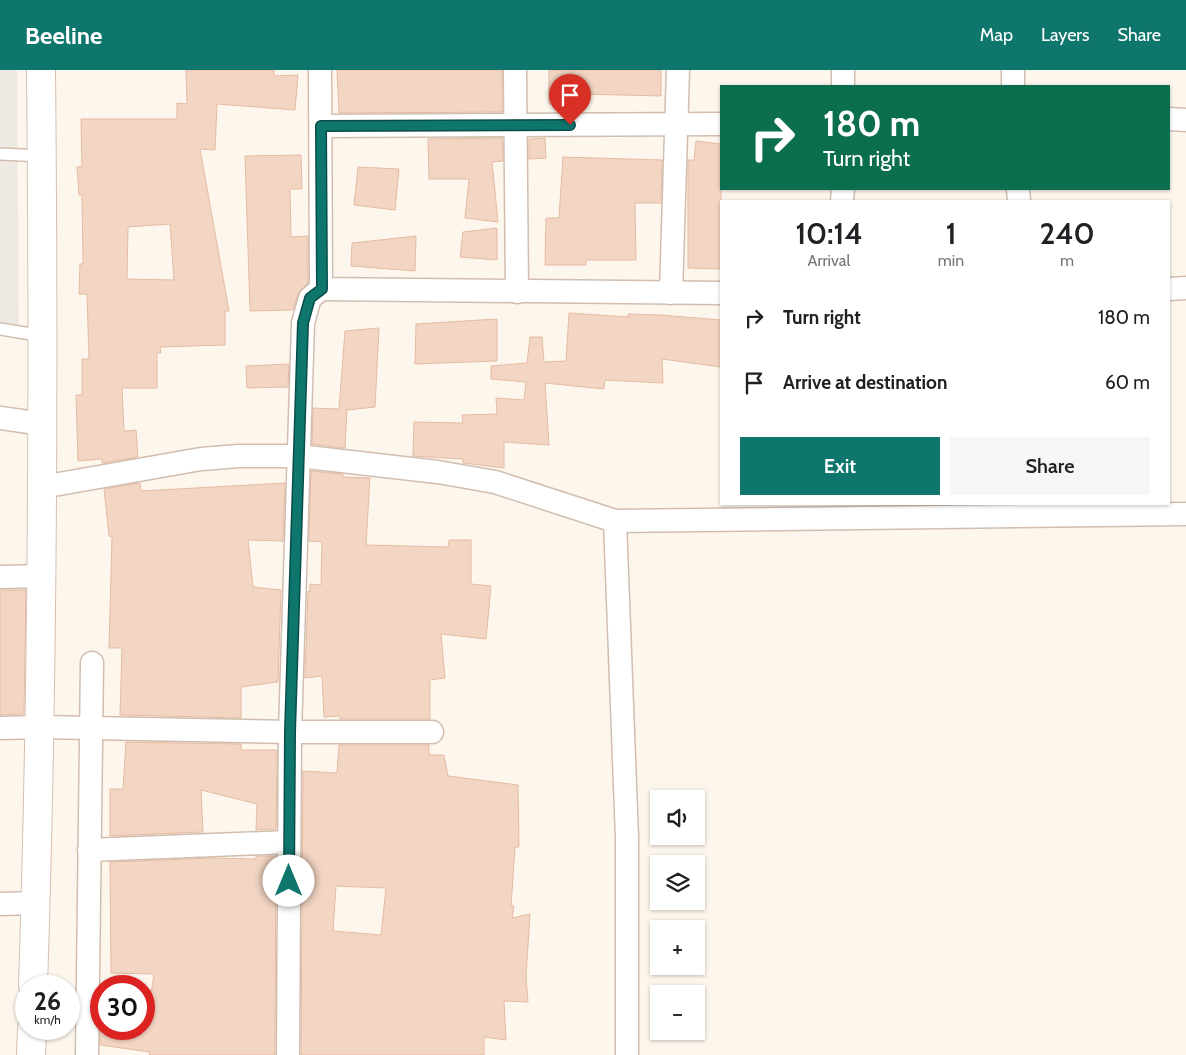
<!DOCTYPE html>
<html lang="en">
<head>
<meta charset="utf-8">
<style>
  body { margin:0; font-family:Cabin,sans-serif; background:#f6f6f6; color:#202124; height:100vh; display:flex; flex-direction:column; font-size:19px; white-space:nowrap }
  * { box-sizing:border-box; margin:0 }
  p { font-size:16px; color:#757577 }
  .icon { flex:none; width:28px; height:28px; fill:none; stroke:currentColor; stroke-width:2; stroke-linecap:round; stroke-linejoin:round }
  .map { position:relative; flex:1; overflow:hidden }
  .drawer { position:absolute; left:720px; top:130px; width:450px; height:305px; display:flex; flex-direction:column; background:#fff; border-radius:0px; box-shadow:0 1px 4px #0004 }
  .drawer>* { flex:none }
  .guide { position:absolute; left:720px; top:15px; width:450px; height:105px; border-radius:0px; box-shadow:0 1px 4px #0004; background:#0b6e4f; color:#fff; overflow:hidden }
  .buttons { position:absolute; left:650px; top:720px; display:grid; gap:10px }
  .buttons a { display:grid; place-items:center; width:55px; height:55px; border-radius:0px; background:#fff; box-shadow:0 1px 4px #0004; font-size:25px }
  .speed { position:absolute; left:15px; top:905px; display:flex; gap:10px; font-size:25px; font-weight:700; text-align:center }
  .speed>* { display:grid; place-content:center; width:65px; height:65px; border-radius:50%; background:#fff; box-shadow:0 1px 4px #0004; line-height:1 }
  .speed small { font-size:12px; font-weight:400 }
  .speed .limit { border:8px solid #d22; background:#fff; color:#111 }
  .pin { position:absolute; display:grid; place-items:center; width:42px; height:42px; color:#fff; margin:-51px -21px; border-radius:50% 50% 50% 0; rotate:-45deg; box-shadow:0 0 5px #0007 }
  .pin .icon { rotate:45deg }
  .me { position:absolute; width:55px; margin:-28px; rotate:0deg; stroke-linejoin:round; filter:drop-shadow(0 0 4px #0008) }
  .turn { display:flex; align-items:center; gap:18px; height:105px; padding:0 20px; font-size:22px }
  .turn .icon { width:65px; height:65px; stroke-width:2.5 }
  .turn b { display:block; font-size:35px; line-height:42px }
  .eta { display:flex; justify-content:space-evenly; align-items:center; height:85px; text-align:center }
  .eta b { font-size:30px; font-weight:600; line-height:35px }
  .action { display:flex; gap:10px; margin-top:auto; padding:10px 20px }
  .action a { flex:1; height:58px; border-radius:0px; background:#0f766e; color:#fff; font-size:20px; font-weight:600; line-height:58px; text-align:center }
  .action a+a { background:#f6f6f6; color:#202124 }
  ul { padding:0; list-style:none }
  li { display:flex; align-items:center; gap:15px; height:65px; padding:0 20px }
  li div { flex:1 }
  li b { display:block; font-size:19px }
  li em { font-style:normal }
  header { display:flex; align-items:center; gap:30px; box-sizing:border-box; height:70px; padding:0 25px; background:#0f766e; color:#fff }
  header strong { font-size:24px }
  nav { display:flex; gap:28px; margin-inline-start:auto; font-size:18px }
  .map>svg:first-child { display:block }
</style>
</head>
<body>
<header>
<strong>Beeline</strong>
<nav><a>Map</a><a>Layers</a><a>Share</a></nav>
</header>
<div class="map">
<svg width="1186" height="985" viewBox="0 0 1186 985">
  <rect width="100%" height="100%" fill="#fdf6ec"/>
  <!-- industrial -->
  <path fill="#efe9e4" d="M0,0H17L19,254L0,255Z"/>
  <!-- building -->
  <g fill="#f3d5c3" stroke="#e6bba3" fill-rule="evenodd">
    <path d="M186,0H274V6L298,5L295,40L217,34L215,80L200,79L229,241H225V275L160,277L161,283H157V318H122L124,361L136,360L138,387L102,393V389L78,391L76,325H82V289H89L87,224H79L80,194H83L82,125H79L77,97H82L81,49H177V33L187,34ZM170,154L174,210L127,209L128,157Z"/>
    <path d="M337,0H502V42L339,43Z"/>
    <path d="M549,0H661V26L582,24V35L549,34Z"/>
    <path d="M502,68L503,91L492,92L498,152L465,148L469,109H429L428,69Z"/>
    <path d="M545,68L546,88L529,89V69Z"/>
    <path d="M696,71L721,74V199L688,198V90H694Z"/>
    <path d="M301,85L302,119H290L291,167L308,166V213L298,224L293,240L250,241L245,86Z"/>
    <path d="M563,87L662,90L661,133H635L636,190H586V195H545L546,148H559Z"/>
    <path d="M358,97L399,99L395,140L354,135Z"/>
    <path d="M497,158V190L460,187L463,162Z"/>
    <path d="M416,166L415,201L351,196L352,173Z"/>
    <path d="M569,243L628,247V244L660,245L721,250V297L662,289L663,313L605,310L604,319L545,313L549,375L504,372V398L463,393V389L413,386L414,352L463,353L462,345L497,344L496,328L524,330L526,312L491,309V296L527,293L530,267H542L544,292L566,291Z"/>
    <path d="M497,249V291L415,294L416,254Z"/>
    <path d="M379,258L375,337L347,340L345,378L312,374L313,338L339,339L345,261Z"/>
    <path d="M289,294L288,317L247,318L246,296Z"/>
    <path d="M311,401L343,404V407L370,408L366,475L448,477L449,470H471V514L491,516L486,569L441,564L445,608L430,610V649H340V646L324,647L322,606L305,608L308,521L310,522V514L321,515L322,472L309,471Z"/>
    <path d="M140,413L141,421L285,413L283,471L248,470L253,517L281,520L278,612L241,617V648L120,645L122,578H109L112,467L109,466L104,419Z"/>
    <path d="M0,520H26L24,644L0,645Z"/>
    <path d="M126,672L241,674V680H277L276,759L256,760L257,734L201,720L203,762L110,766V719H123Z"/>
    <path d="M339,675H429V685H444L448,706L518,715L519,777H515L511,836H514L512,848L530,844L526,906L528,932L504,931L506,970L484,967V985H301L303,701L337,703ZM336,816L386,818L381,865L333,861Z"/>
    <path d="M256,786H276L275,985H149L150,982L100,975V959L146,957L154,904L111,903L110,792L214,788L256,789Z"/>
  </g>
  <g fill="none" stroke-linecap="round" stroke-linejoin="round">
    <defs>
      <g id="service">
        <path d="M0,84L42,86"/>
        <path d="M0,259L43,266"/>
      </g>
      <g id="minor">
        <path d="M320,0L321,219L721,223"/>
        <path d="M515,0L517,222"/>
        <path d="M843,0V16"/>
        <path d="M1013,0V16"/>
        <path d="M1169,49L1186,50"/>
        <path d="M321,56L721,54"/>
        <path d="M1018,119L1019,131"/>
        <path d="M842,131L843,119"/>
        <path d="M1169,219L1186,218"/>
        <path d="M671,223L678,0"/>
        <path d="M0,348L43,354"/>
        <path d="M42,417L201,389L239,386H298L438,402L495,412L615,451L627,768V985"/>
        <path d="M615,451L1186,444"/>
        <path d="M0,507L42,506"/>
        <path d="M0,658L41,657L290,662H432"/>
        <path d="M89,780L289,772"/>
        <path d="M0,834L36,833"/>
        <path d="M87,985L92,593"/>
        <path d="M288,985L290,662L303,253L310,228L321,219"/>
      </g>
      <g id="secondary">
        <path d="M33,916C43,611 44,306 41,0"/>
        <path d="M31,985L32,959"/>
      </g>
    </defs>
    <!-- service casing -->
    <use href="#service" stroke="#d1beb0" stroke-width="14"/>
    <!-- minor casing -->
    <use href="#minor" stroke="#d1beb0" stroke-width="25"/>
    <!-- secondary casing -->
    <use href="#secondary" stroke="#d6c0b0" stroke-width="30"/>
    <!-- service -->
    <use href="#service" stroke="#fff" stroke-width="11"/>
    <!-- minor -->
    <use href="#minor" stroke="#fff" stroke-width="22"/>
    <!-- secondary -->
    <use href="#secondary" stroke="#fff" stroke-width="28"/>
  </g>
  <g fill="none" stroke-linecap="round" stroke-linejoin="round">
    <defs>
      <path id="route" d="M289,811L290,662L303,253L310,228L322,219L321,56L570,55"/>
    </defs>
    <!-- route casing -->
    <use href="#route" stroke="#0a4d48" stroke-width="12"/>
    <!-- route -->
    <use href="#route" stroke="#0f766e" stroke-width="9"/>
  </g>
</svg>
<div class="buttons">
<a><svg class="icon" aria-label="sound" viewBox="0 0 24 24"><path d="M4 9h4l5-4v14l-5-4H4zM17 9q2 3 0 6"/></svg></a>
<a><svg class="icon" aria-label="layers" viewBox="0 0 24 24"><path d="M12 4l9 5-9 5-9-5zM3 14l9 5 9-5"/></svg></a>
<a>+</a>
<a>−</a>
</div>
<div class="speed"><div>26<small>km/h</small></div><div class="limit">30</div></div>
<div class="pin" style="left:570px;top:55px;background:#d93025"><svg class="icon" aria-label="arrive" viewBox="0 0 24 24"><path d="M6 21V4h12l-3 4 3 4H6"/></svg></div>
<svg class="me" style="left:289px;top:811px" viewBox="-20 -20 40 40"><circle r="19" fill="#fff"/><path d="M0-13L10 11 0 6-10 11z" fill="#0f766e"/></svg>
<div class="guide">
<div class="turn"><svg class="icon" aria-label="right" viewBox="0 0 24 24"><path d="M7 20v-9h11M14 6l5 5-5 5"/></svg><div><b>180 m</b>Turn right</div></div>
</div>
<section class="drawer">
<div class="eta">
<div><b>10:14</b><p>Arrival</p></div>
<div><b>1</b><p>min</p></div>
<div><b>240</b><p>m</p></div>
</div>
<ul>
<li><svg class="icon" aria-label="right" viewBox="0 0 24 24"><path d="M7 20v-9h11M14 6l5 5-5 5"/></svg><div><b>Turn right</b></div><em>180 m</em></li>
<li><svg class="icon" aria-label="arrive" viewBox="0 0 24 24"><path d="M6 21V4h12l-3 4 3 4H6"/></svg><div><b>Arrive at destination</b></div><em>60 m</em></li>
</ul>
<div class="action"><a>Exit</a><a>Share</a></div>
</section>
</div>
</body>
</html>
